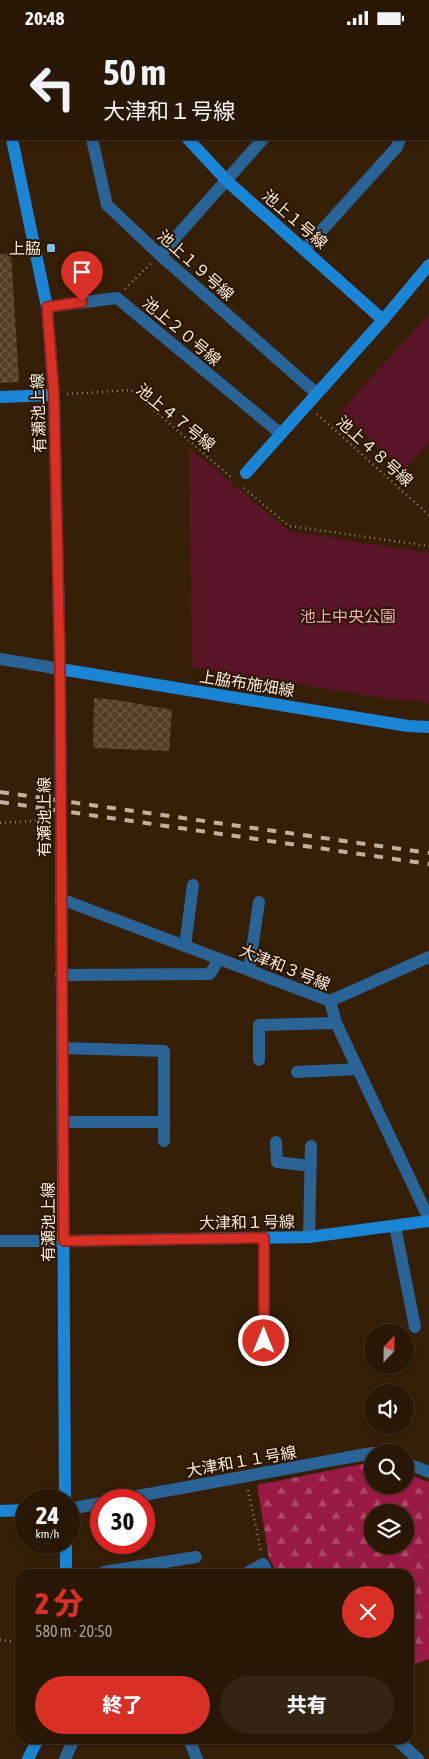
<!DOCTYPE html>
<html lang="ja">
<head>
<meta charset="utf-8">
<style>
  body { margin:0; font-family:"Asap Condensed","Noto Sans JP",sans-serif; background:#342413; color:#f1f3f6; height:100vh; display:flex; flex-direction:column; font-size:19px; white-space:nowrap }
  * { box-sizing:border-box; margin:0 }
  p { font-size:16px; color:#a59f9a }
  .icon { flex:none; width:28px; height:28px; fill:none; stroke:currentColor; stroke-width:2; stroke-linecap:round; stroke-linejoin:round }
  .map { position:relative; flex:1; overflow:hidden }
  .panel { position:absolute; left:15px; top:1534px; width:399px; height:175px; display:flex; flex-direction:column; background:#281704; border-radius:15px; box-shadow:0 1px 4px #0004,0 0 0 1px #443626 }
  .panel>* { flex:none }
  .banner { position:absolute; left:0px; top:0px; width:430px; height:105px; box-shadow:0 1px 4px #0004,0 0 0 1px #443626; background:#281704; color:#f1f3f6; overflow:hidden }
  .needle { width:32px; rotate:22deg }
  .buttons { position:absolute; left:364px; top:1289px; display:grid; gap:10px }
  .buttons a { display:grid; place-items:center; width:50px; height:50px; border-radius:50%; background:#281704; box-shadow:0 1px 4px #0004,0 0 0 1px #443626; font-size:25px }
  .speed { position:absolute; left:15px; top:1454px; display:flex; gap:10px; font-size:25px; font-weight:700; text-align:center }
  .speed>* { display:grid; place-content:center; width:65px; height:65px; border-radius:50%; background:#281704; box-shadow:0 1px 4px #0004,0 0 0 1px #443626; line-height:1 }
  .speed small { font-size:12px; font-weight:400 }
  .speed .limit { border:8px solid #d22; background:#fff; color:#111 }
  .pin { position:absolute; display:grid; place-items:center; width:42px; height:42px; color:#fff; margin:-51px -21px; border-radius:50% 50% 50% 0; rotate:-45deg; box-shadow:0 0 5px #0007 }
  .pin .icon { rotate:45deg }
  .me { position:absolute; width:55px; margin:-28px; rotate:0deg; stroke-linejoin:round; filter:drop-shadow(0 0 4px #0008) }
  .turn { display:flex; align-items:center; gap:18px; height:105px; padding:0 20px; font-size:22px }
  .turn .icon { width:65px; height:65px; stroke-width:2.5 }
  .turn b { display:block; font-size:35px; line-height:42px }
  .round { display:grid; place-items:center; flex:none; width:52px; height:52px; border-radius:26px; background:#342413 }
  .summary { display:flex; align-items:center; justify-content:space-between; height:85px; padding:0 20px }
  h1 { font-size:30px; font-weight:800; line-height:38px; color:#d93025 }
  .action { display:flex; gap:10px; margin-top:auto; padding:10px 20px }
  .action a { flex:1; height:58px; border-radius:30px; background:#d93025; color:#fff; font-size:20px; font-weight:800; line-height:58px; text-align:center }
  .action a+a { background:#342413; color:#f1f3f6 }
  .status { display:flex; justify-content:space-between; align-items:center; height:35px; padding:0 25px; background:#281704; direction:ltr }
  .status svg { height:14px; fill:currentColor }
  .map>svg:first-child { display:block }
</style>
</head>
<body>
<div class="status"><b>20:48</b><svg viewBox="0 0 49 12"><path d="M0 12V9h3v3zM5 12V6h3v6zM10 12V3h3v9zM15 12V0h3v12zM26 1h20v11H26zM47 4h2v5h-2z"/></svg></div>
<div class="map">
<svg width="429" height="1724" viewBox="0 0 429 1724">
  <defs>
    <pattern id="forest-firs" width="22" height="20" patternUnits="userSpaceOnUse" patternTransform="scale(1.25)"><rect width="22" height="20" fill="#991a45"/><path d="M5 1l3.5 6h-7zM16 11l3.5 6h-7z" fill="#ad4768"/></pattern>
    <pattern id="building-cross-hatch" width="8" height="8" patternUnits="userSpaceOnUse" patternTransform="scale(1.25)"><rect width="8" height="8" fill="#523c22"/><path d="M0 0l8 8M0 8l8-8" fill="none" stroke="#6c5842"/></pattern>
  </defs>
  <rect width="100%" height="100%" fill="#351f06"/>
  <!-- forest -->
  <path fill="url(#forest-firs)" fill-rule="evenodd" d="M372,1427V1450H405V1438L429,1447V1624L409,1631V1539H277L269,1523L257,1450ZM372,1478H405V1510H372Z"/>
  <!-- park -->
  <g fill="#591428">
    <path d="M429,279V408L405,435L340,377Z"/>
    <path d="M189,413L289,496L429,518V668L376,662L192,632Z"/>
  </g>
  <!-- building -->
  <g fill="url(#building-cross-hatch)">
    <path d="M11,218L19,347L0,348V219Z"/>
    <path d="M94,663L117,665L172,675L169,716L93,713Z"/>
    <path d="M96,1473H101V1501L95,1502Z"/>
  </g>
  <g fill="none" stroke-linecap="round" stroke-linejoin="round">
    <!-- path -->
    <g stroke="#968470" stroke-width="2.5" stroke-dasharray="1 4" stroke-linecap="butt">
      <path d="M125,254L151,228"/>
      <path d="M67,359L131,355L233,444"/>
      <path d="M317,379L429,480"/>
      <path d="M244,453L289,491L429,511"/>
      <path d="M0,788L48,785"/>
      <path d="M248,1455L261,1516"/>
      <path d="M0,1605L20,1607"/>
    </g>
    <!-- street -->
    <g stroke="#2a6395" stroke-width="12">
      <path d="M291,0L293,1"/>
      <path d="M199,1L201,0"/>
      <path d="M92,104L107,170L160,220L316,358"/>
      <path d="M305,214L397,112L400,104"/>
      <path d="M160,220L263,104"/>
      <path d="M47,272L117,263L281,399"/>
      <path d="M0,624L60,634"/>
      <path d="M61,864L330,966L336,988L429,1184"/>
      <path d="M185,911L193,850"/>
      <path d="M249,935L259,867"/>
      <path d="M61,940L210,939L219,924"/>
      <path d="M330,966L429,922"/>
      <path d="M62,1013L164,1016V1106"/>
      <path d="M259,1025V990L336,988"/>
      <path d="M297,1037L358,1034"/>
      <path d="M63,1087H164"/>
      <path d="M276,1107L277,1127L311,1131"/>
      <path d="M395,1191L415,1292"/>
      <path d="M309,1202L311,1111"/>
      <path d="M0,1206H64"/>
      <path d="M264,1306V1203"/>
      <path d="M405,1428L429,1437"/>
      <path d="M116,1465L372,1418"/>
      <path d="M69,1474L101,1468"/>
      <path d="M103,1539L104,1537L196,1522"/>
      <path d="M245,1539L263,1529L268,1539"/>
      <path d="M189,1704L197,1724"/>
      <path d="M396,1704L418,1724"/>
      <path d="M65,1724L74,1704"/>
    </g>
    <!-- secondary -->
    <g stroke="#1a85d5" stroke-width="12">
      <path d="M125,0L126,1"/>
      <path d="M57,1L60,0"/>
      <path d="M0,32L1,31"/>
      <path d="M0,50L1,55"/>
      <path d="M12,104L47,272L54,360L60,634L65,1465"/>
      <path d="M188,104L227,146L383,285"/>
      <path d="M0,362L54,360"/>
      <path d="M246,438L383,285L429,230"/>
      <path d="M60,634L408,691L429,692"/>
      <path d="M64,1206L309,1202L429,1186"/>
      <path d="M0,1476L26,1475"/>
      <path d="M66,1508V1539"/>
      <path d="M28,1724L38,1704"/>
    </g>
    <!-- rail -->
    <g stroke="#c1b09f" stroke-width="4" stroke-dasharray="9 9" stroke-linecap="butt">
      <path d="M0,757L429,818"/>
      <path d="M0,767L429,829"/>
    </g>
  </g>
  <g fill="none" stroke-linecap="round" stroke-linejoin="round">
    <defs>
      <path id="route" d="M82,267L47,272L54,360L60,634L64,1206L264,1203V1306"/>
    </defs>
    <!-- route casing -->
    <use href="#route" stroke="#8d1f18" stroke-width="12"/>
    <!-- route -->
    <use href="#route" stroke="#d93025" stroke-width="9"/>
  </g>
  <!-- markers -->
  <rect fill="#7ebef9" stroke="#2a1600" stroke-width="2" x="46" y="208" width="10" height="10" rx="2.5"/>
  <g text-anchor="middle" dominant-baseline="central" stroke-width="4" stroke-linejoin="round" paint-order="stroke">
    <!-- street labels -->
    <g font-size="16" fill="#f9eadb" stroke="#2a1600">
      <text transform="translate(295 184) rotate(41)">池上１号線</text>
      <text transform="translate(196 230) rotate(42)">池上１９号線</text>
      <text transform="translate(182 296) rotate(40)">池上２０号線</text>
      <text transform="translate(38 378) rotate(-92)">有瀬池上線</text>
      <text transform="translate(176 382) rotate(39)">池上４７号線</text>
      <text transform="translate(375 416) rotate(42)">池上４８号線</text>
      <text transform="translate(247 648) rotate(9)">上脇布施畑線</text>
      <text transform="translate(44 782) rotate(-90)">有瀬池上線</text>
      <text transform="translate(285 932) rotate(22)">大津和３号線</text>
      <text transform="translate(48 1187) rotate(-90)">有瀬池上線</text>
      <text transform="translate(247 1187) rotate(-1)">大津和１号線</text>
      <text transform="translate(241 1426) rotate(-10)">大津和１１号線</text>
    </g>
    <!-- poi labels -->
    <g font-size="16" fill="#f9eadb" stroke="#2a1600" text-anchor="end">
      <text x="41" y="213">上脇</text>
    </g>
    <!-- park labels -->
    <g font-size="16" fill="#edacb7" stroke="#2a1600">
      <text x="348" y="581">池上中央公園</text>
    </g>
  </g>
</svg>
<div class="buttons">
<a><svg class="needle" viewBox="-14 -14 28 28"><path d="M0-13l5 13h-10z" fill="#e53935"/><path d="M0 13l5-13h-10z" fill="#a59f9a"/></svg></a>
<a><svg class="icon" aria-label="sound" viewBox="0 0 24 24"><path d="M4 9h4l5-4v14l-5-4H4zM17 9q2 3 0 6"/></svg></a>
<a><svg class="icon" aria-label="search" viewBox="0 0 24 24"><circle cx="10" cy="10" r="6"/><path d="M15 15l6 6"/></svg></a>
<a><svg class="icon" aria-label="layers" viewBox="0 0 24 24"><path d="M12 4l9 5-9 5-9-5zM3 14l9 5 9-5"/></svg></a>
</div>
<div class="speed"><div>24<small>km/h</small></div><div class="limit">30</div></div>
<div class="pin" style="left:82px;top:267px;background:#d93025"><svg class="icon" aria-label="arrive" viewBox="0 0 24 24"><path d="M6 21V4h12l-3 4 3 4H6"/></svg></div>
<svg class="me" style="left:264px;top:1306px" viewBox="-20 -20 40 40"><circle r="17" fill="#d93025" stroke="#fff" stroke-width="3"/><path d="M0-11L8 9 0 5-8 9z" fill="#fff"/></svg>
<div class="banner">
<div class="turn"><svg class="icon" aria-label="left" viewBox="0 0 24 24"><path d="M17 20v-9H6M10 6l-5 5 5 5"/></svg><div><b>50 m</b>大津和１号線</div></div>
</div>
<section class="panel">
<div class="summary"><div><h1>2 分</h1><p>580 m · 20:50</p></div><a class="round" style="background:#d93025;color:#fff"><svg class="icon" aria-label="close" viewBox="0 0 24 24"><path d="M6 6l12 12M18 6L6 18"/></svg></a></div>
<div class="action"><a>終了</a><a>共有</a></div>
</section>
</div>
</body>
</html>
